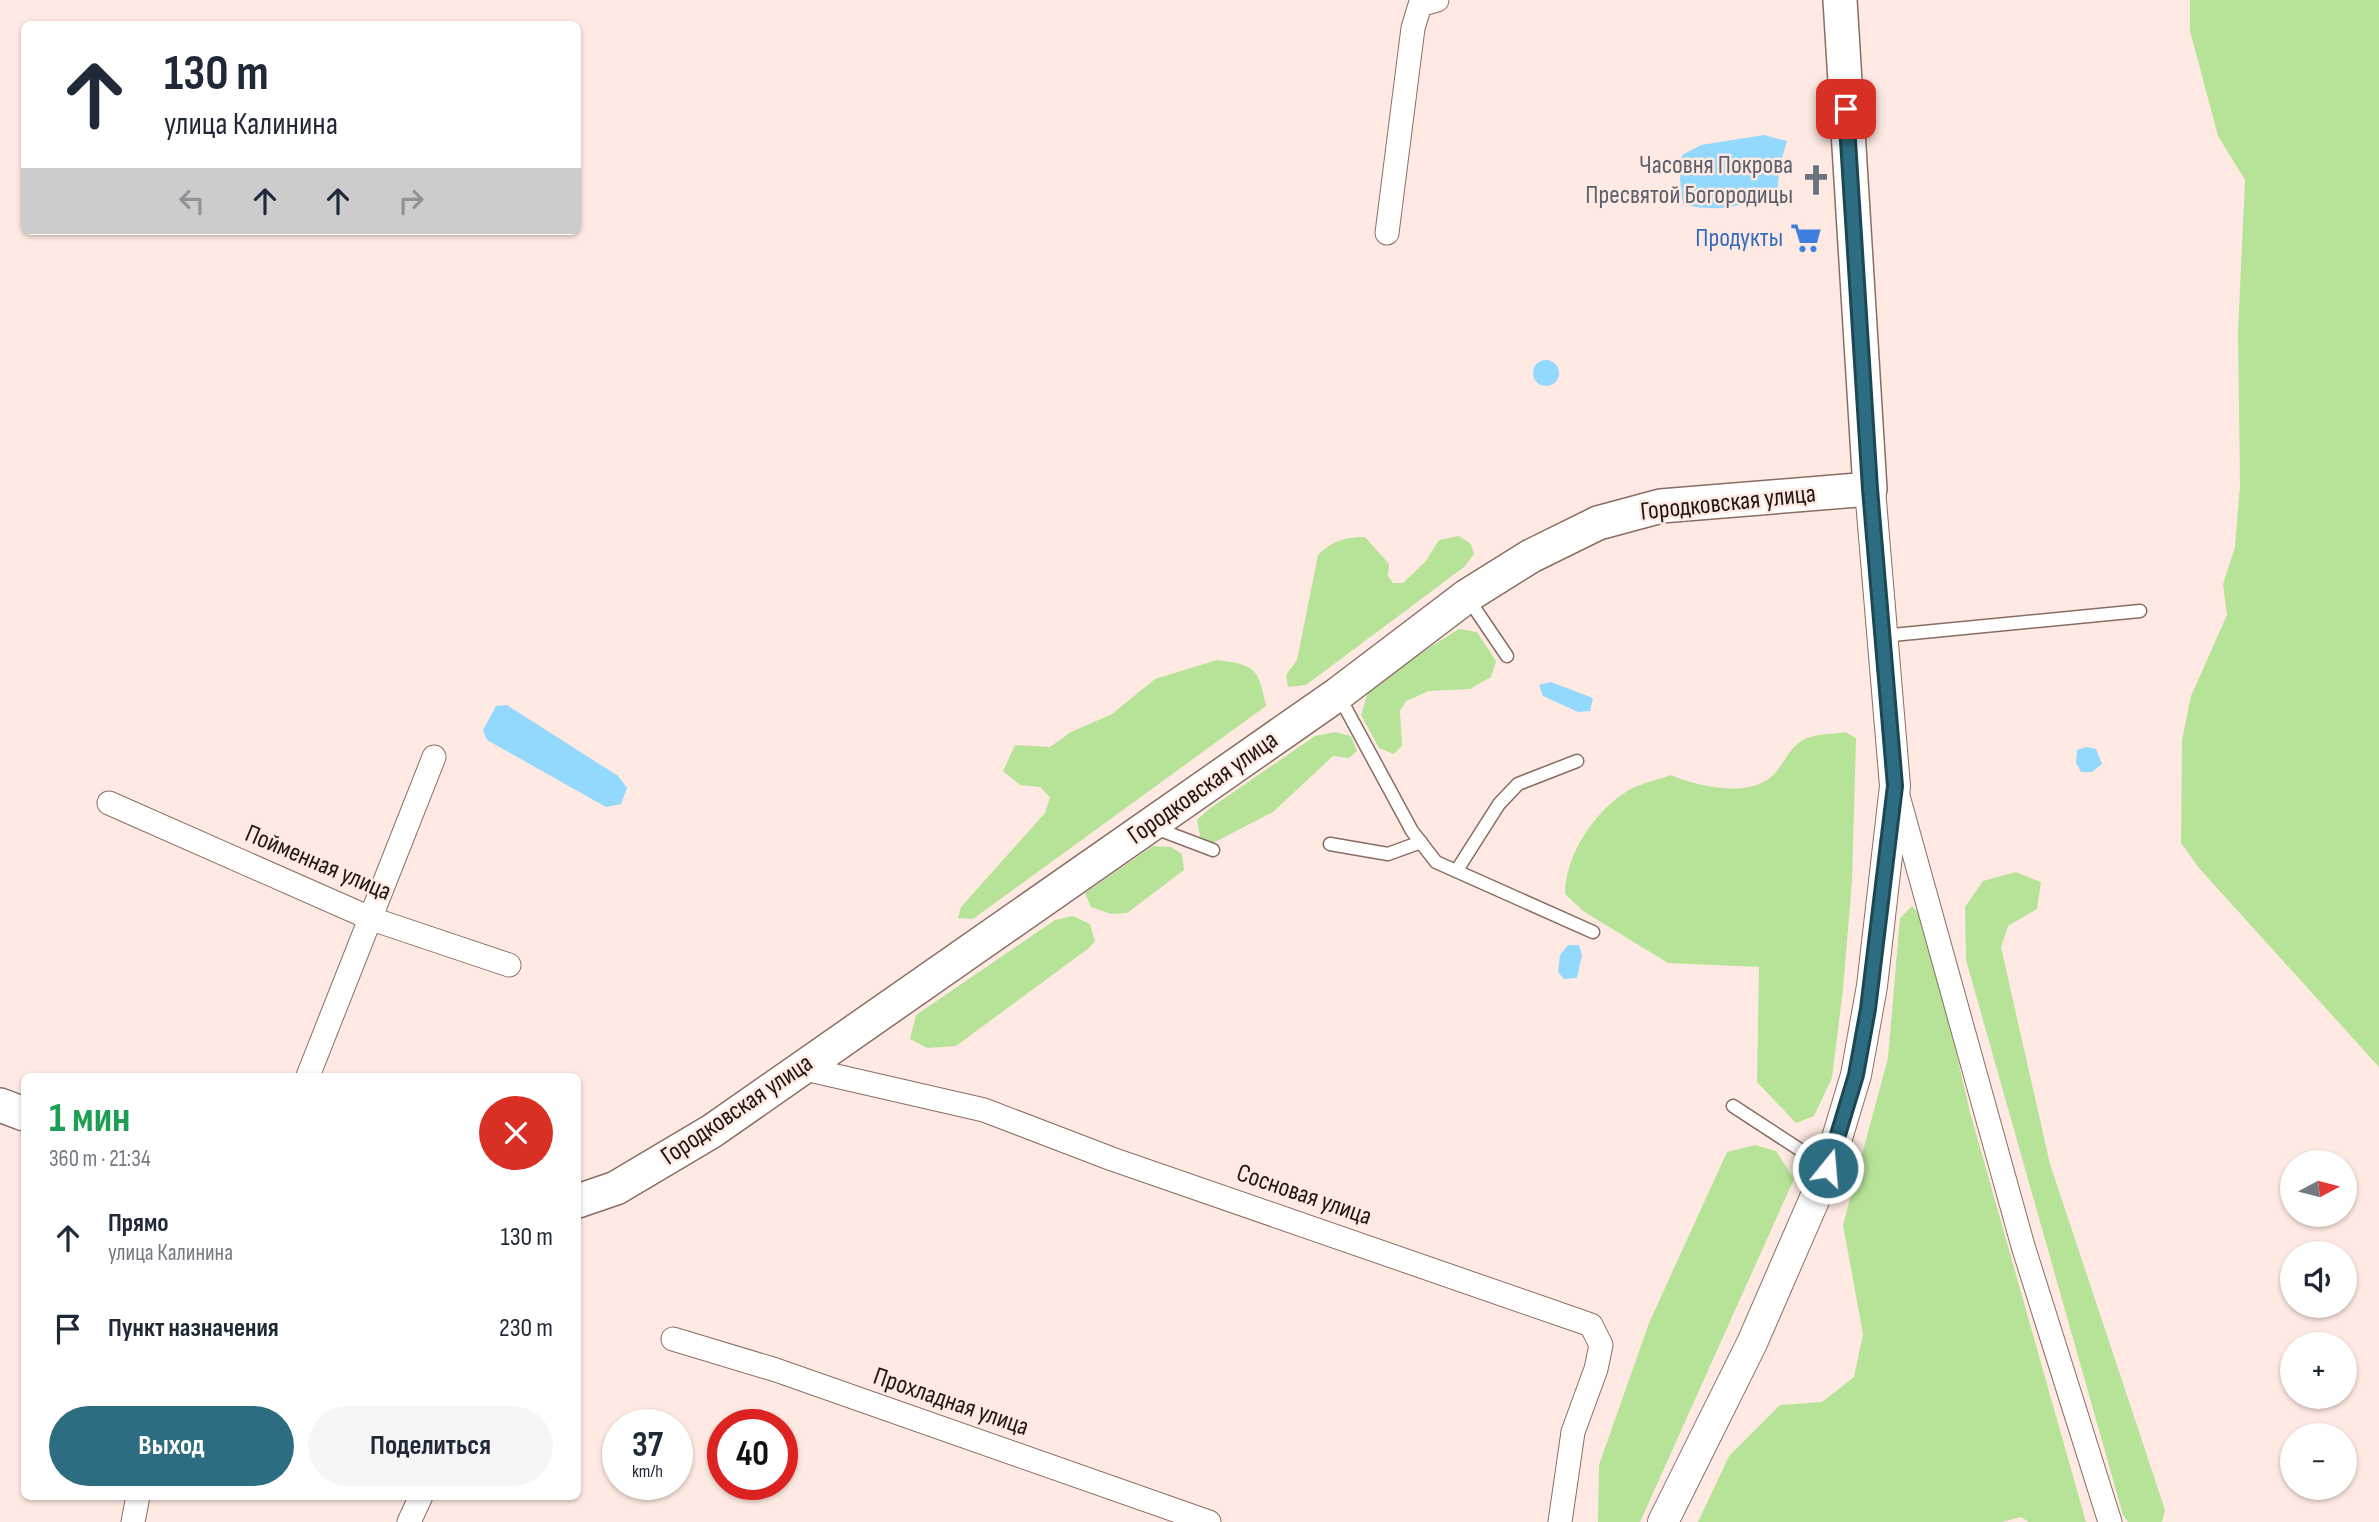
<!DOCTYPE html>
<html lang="ru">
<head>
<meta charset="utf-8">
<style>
  body { margin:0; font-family:"Sofia Sans Condensed",sans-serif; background:#f6f6f7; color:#1f2937; height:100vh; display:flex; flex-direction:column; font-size:26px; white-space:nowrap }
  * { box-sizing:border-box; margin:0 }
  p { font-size:23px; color:#747a83 }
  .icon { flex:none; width:38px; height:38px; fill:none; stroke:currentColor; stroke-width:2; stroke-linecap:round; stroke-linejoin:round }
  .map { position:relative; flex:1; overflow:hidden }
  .sheet { position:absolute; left:21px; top:1073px; width:560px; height:427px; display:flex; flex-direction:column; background:#fff; border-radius:10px; box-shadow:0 2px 5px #0004 }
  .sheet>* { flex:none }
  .hud { position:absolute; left:21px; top:21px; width:560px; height:214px; border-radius:10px; box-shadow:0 2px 5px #0004; background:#fff; color:#1f2937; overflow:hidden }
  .needle { width:46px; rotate:83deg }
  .controls { position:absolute; left:2280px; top:1150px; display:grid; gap:14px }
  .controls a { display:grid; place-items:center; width:77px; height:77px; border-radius:50%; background:#fff; box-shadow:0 2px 5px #0004; font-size:35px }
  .speed { position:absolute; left:602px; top:1409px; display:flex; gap:14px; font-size:35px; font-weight:700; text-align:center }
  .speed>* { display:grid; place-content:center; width:91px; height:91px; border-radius:50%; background:#fff; box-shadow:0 2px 5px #0004; line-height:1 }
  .speed small { font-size:18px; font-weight:400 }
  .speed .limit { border:10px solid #d22; background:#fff; color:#111 }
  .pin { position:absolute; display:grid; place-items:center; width:60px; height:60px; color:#fff; margin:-30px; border-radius:14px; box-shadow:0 4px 10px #0006 }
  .me { position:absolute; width:77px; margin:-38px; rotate:17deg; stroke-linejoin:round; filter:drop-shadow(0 0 5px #0008) }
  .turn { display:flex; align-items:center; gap:24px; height:147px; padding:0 28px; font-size:32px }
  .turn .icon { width:91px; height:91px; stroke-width:2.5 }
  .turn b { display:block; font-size:49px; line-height:60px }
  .lanes { display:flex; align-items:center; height:66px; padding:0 28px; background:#0003; justify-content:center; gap:35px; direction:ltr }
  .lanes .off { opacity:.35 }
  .round { display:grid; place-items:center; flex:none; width:74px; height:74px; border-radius:37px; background:#f6f6f7 }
  .head { display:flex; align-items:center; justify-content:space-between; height:119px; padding:0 28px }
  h1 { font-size:42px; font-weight:700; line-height:52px; color:#1e9e55 }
  .action { display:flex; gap:14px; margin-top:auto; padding:14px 28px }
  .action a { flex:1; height:80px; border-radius:42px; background:#2d6d81; color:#fff; font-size:28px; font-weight:700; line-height:80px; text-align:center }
  .action a+a { background:#f6f6f7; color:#1f2937 }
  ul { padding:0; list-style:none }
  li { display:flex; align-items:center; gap:21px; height:91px; padding:0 28px }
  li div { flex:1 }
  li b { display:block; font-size:26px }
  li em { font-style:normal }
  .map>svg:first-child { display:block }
</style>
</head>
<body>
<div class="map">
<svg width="2379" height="1522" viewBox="0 0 2379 1522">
  <rect width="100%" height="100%" fill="#feeae2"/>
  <!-- green -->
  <g fill="#b7e398">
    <path d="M2190,0H2379V1067L2199,868L2181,843L2182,740L2191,696L2227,615L2223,584L2235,547L2240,485L2238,332L2245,180L2218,136L2190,31Z"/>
    <path d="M1459,536L1471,544L1474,554L1464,567L1306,685L1288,687L1286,675L1297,660L1318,555C1332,541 1345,537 1365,537L1389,564L1388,576L1393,583H1403L1426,561L1439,540Z"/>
    <path d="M1459,629L1477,632L1496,661L1491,677L1470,689L1429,691L1406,701L1400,711L1402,746L1394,754L1379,748L1361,715L1370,685Z"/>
    <path d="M1217,660C1256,665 1258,668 1266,706L973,919L958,918L961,907L1045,813L1050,797L1040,787L1020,785L1003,771L1015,745L1050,747L1071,732L1112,714L1155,679Z"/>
    <path d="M1335,732L1351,736L1357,751L1349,758L1333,756L1273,812L1213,843L1200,837L1197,820L1209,809L1315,736Z"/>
    <path d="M1845,732L1856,738L1852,881L1843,989L1832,1078L1814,1116L1796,1123L1757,1082L1759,967L1668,963L1583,911L1565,894C1565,855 1595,810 1629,790C1641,783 1658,780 1671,775C1697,786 1746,798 1771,777C1784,766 1789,745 1807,738C1818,734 1834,734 1845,732Z"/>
    <path d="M1153,846L1171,847L1182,854L1184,870L1127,913L1111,914L1091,907L1085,893Z"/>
    <path d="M2016,872L2041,882L2037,909L2008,926L2001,947L2050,1164L2165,1510L2162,1522H2128L2123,1515L1966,960L1965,907L1983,881Z"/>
    <path d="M1912,906L1926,922L1970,1112L2086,1522H2029L2021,1517L2002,1522H1698L1729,1456L1780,1405L1822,1402L1854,1377L1863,1334L1843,1225L1888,1058L1900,918Z"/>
    <path d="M1073,916L1090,924L1095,941L1089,948L956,1046L927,1048L910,1039L916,1015L1055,920Z"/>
    <path d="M1755,1145L1776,1151L1794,1179L1640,1522H1598L1599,1465L1649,1323L1727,1152Z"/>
  </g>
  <!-- water -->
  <g fill="#93d8fd">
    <path d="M1764,135L1787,141L1780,165L1777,194C1743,205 1718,214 1683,204L1680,179L1682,155L1701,145Z"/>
    <circle cx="1546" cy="373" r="13"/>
    <path d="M1551,682L1593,698L1590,711L1578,712L1543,696L1539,685Z"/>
    <path d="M507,705L618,776L627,788L621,804L606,807L487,740L483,730L496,706Z"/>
    <path d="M2086,747L2096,749L2102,764L2092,772H2081L2076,763L2077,750Z"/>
    <path d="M1568,945H1579L1582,955L1577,978L1564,979L1558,972L1560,955Z"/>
  </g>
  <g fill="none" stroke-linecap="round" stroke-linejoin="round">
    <defs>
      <g id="service">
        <path d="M1467,597L1507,656"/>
        <path d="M1882,636L2140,611"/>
        <path d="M1339,696L1412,831L1436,862L1593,932"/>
        <path d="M1155,828L1213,850"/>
        <path d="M1330,844L1388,854L1421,842"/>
        <path d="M1457,870L1499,804L1518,784L1577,761"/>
        <path d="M1733,1106L1828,1168"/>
      </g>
      <g id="minor">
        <path d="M1387,233L1413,28L1420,5L1437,0"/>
        <path d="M1898,796L2023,1246L2110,1522"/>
        <path d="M109,803L372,919L509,965"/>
        <path d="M801,1068L984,1110L1112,1159L1591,1325L1601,1345L1596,1369L1573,1432L1560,1522"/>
        <path d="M308,1076L434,757"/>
        <path d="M673,1339L776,1370L1209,1522"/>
        <path d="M133,1522L138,1496"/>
        <path d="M409,1522L421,1496"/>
      </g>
      <path id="tertiary" d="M1663,1522L1752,1343L1828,1168L1856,1075L1872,986L1895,786L1870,489"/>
      <g id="secondary">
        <path d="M0,1105L24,1114"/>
        <path d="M578,1201L616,1188L712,1131L1338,694L1467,596L1531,556L1598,523L1661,506L1870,489L1840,0"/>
      </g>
    </defs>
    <!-- service casing -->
    <use href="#service" stroke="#8a6d62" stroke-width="15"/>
    <!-- minor casing -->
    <use href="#minor" stroke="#8a6d62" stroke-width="25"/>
    <!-- tertiary casing -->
    <use href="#tertiary" stroke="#8a6d62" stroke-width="32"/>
    <!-- secondary casing -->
    <use href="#secondary" stroke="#8a6d62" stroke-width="36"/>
    <!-- service -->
    <use href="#service" stroke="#fff" stroke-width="12"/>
    <!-- minor -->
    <use href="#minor" stroke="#fff" stroke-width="23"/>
    <!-- tertiary -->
    <use href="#tertiary" stroke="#fff" stroke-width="30"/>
    <!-- secondary -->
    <use href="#secondary" stroke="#fff" stroke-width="33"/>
  </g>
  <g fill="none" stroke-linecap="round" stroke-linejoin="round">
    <defs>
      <path id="route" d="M1828,1168L1856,1075L1868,1009L1895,786L1870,489L1846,109"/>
    </defs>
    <!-- route casing -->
    <use href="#route" stroke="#1d4754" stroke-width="18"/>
    <!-- route -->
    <use href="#route" stroke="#2d6d81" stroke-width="12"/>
  </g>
  <!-- icons -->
  <defs>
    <symbol id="church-bare" viewBox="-9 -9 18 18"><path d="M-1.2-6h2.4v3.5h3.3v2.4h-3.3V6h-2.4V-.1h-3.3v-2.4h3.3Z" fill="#6b7280" stroke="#feeae2" stroke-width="2.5" paint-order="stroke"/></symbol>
    <symbol id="supermarket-bare" viewBox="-9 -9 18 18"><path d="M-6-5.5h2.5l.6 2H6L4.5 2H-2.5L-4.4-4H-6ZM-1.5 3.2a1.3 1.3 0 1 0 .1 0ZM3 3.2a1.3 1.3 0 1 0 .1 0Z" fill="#3f7fe0" stroke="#feeae2" stroke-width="2.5" paint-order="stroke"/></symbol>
  </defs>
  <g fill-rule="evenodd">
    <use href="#church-bare" x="1794" y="158" width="44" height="44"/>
    <use href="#supermarket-bare" x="1784" y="216" width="44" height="44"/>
  </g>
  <g text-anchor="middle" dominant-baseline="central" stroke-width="5" stroke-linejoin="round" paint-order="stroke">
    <!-- worship labels -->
    <g font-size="26" fill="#5b616d" stroke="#feeae2" text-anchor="end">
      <text x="1793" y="165">Часовня Покрова<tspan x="1793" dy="30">Пресвятой Богородицы</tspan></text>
    </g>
    <!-- shop labels -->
    <g font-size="26" fill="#366cbe" stroke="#feeae2" text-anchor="end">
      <text x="1783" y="238">Продукты</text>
    </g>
    <!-- street labels -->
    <g font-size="26" fill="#221712" stroke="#feeae2">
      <text transform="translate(1728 503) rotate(-6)">Городковская улица</text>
      <text transform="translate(1203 788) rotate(-35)">Городковская улица</text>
      <text transform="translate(318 863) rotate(23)">Пойменная улица</text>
      <text transform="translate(737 1110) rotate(-34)">Городковская улица</text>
      <text transform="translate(1304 1195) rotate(19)">Сосновая улица</text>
      <text transform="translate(951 1402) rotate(19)">Прохладная улица</text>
    </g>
  </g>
</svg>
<div class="controls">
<a><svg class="needle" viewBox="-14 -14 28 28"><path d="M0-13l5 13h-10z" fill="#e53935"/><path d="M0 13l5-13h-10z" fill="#747a83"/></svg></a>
<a><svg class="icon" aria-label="sound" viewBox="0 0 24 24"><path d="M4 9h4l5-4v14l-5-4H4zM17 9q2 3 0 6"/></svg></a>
<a>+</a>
<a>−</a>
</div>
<div class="speed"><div>37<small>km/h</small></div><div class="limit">40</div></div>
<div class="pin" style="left:1846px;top:109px;background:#d93025"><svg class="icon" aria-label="arrive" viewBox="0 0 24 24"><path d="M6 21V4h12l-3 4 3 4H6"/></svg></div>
<svg class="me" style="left:1828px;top:1168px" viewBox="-20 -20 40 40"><circle r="17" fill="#2d6d81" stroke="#fff" stroke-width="3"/><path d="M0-11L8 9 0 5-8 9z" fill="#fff"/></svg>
<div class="hud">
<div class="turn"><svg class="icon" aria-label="ahead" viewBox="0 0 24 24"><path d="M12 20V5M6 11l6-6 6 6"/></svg><div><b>130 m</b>улица Калинина</div></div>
<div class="lanes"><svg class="icon off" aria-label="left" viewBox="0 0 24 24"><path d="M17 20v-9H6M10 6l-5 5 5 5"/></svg><svg class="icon" aria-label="ahead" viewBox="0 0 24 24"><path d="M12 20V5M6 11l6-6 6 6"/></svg><svg class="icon" aria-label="ahead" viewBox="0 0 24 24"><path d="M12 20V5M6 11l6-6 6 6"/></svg><svg class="icon off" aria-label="right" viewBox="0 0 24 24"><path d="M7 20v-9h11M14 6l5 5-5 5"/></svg></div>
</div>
<section class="sheet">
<div class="head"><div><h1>1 мин</h1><p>360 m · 21:34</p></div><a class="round" style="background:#d93025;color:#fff"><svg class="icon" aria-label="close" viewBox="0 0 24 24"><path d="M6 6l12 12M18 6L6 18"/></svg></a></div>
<ul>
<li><svg class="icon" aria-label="ahead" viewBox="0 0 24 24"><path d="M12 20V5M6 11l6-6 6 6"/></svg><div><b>Прямо</b><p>улица Калинина</p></div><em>130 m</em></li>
<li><svg class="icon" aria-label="arrive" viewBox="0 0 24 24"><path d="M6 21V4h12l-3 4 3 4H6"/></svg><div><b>Пункт назначения</b></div><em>230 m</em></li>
</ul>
<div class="action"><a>Выход</a><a>Поделиться</a></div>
</section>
</div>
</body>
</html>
